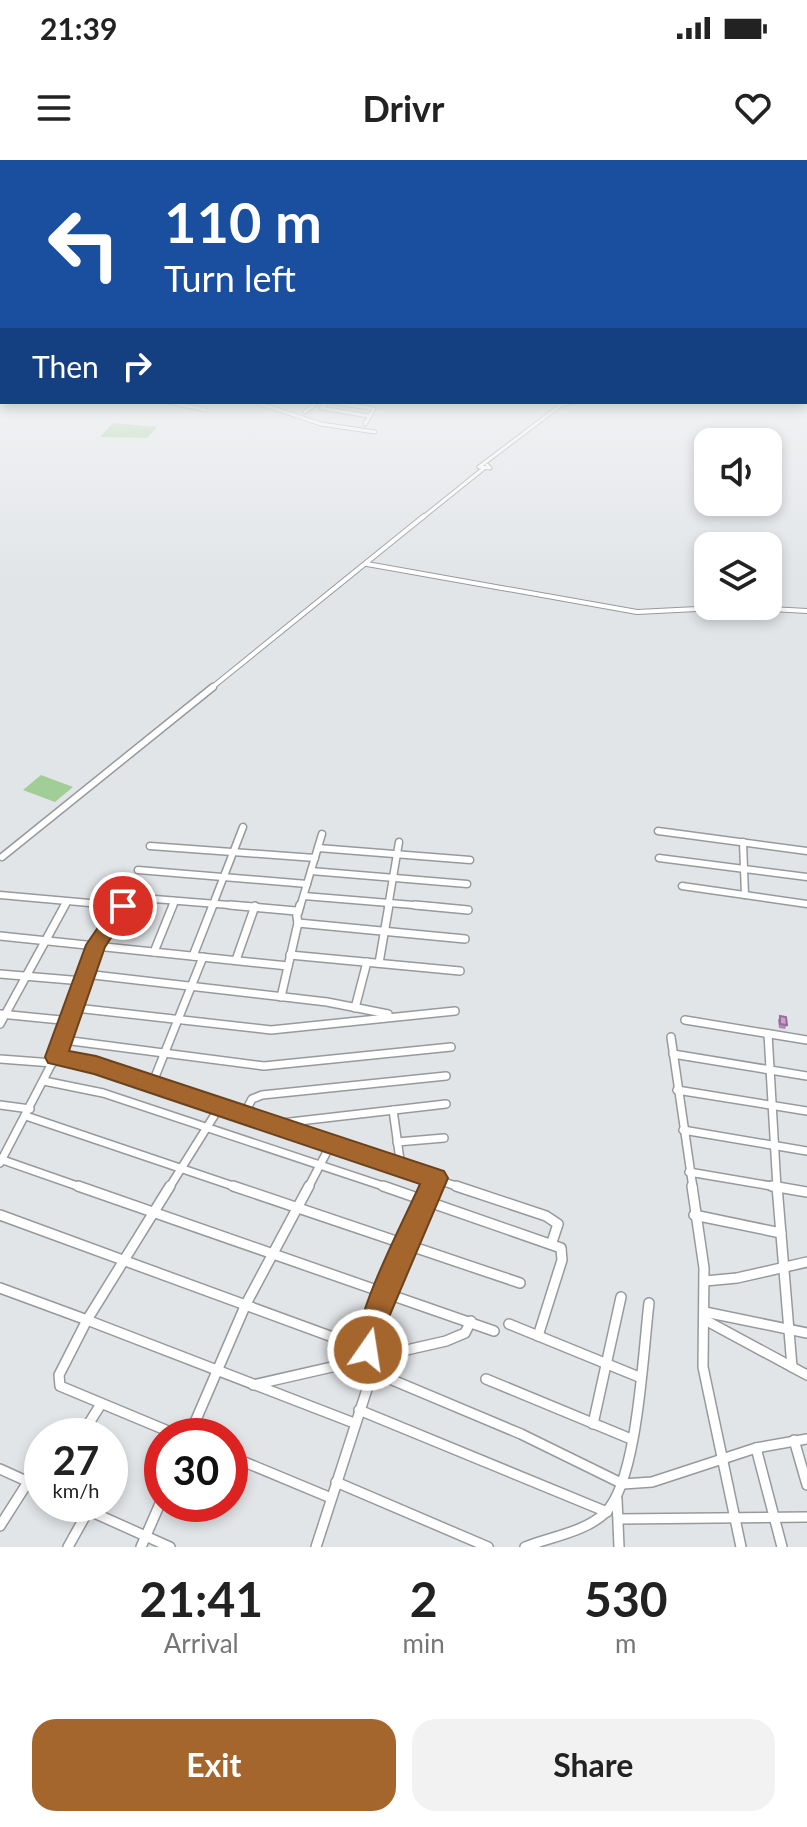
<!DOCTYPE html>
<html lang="en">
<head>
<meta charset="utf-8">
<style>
  body { margin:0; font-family:Lato,sans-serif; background:#f2f2f2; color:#222; height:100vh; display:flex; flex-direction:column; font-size:30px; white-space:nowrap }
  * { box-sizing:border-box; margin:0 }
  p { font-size:26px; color:#767676 }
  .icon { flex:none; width:44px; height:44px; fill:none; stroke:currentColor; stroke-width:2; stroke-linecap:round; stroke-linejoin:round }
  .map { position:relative; height:1387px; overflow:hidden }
  .panel { display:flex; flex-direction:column; background:#fff; flex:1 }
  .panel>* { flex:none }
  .hud { position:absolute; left:0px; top:0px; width:808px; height:244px; box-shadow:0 4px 12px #0003; background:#1a4fa0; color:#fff; overflow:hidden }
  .buttons { position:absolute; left:694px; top:268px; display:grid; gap:16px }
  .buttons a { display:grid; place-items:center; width:88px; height:88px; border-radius:16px; background:#fff; box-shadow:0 4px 12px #0003; font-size:40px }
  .speed { position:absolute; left:24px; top:1258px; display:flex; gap:16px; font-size:40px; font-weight:700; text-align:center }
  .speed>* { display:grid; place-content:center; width:104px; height:104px; border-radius:50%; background:#fff; box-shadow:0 4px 12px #0003; line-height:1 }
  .speed small { font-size:20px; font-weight:400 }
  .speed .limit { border:12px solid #d22; background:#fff; color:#111 }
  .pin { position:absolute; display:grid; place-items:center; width:68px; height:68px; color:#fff; margin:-34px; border:4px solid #fff; border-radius:50%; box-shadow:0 2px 8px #0007 }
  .me { position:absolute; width:88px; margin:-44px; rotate:13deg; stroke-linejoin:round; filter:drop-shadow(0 0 6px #0008) }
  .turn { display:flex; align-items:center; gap:28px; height:168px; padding:0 32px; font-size:36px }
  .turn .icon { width:104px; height:104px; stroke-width:2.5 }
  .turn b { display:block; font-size:56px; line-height:68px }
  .then { display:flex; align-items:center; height:76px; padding:0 32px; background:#0003; gap:16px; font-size:30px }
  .eta { display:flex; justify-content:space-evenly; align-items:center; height:136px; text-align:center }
  .eta b { font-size:48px; font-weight:700; line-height:56px }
  .cta { display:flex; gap:16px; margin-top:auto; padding:16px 32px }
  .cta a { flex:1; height:92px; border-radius:24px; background:#a5662e; color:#fff; font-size:32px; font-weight:700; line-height:92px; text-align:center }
  .cta a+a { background:#f2f2f2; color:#222 }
  .status { display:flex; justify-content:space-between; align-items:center; height:56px; padding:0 40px; background:#fff; direction:ltr }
  .status svg { height:22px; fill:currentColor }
  header { display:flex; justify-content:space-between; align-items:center; height:104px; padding:0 32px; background:#fff; font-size:36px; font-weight:700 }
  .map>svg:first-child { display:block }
</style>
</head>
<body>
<div class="status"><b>21:39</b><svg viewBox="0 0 49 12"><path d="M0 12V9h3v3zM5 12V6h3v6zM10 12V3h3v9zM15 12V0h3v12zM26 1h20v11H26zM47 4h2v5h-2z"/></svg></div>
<header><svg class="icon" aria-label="menu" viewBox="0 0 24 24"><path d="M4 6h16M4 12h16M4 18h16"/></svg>Drivr<svg class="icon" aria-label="heart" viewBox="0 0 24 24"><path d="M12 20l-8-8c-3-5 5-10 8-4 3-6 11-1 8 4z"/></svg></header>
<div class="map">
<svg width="807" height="1387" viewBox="0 0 807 1387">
  <rect width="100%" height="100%" fill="#e2e5e8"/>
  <!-- green -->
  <g fill="#a1cd96">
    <path d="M113,263L157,267L147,278L100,277Z"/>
    <path d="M41,615L73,627L55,642L23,630Z"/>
  </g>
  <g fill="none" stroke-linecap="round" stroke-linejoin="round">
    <defs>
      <g id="minor-far4">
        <path d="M168,242L206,250"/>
        <path d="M255,242L321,264L375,272"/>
        <path d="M327,242L321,248L369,256"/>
        <path d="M332,242L374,249L365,264"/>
        <path d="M305,252L317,242"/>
        <path d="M487,305L490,308L479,307L561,245L572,242"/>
        <path d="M422,358L483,309"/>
      </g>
      <g id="minor-far3">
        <path d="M367,404L637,452L737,447L807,451"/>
        <path d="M210,529L424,356"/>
      </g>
      <g id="minor-far2">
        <path d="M658,671L807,691"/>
        <path d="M743,682L745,735"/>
        <path d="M150,686L315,698"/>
        <path d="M318,688L470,700"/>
        <path d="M2,697L213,527"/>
        <path d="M659,698L807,717"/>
        <path d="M138,710L307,724"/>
        <path d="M311,711L467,724"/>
        <path d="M682,726L807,744"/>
        <path d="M0,735L123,746"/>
        <path d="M304,736L438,747"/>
        <path d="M64,747L67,742"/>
        <path d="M122,747L142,738L254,747"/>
        <path d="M172,747L175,741"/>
        <path d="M212,747L243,667"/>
        <path d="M300,747L322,674"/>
        <path d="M388,747L399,682"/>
      </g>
      <g id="minor-far1">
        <path d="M117,745L123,746"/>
        <path d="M230,745L296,751L298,763L281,837"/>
        <path d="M415,745L468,750"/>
        <path d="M298,753L300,745"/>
        <path d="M298,763L465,779"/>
        <path d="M0,776L288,806"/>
        <path d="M154,792L173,745"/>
        <path d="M290,795L460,811"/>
        <path d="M193,796L213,745"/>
        <path d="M236,800L255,746"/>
        <path d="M379,803L389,745"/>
        <path d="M0,814L83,821"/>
        <path d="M85,814L327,842L388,854"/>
        <path d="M76,848L271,870L455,851"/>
        <path d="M355,848L367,802"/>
        <path d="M0,854L71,861"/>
        <path d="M685,860L807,880"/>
        <path d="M0,864L65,745"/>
        <path d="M768,874L777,1028"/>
        <path d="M671,877L693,1028"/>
        <path d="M64,880L264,906L451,887"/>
        <path d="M673,894L807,916"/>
        <path d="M56,897L87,903L462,1028"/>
        <path d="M0,899L53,903"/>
        <path d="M44,921L103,933L389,1028"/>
        <path d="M151,927L203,797"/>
        <path d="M677,930L807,951"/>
        <path d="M0,945L30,949"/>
        <path d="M393,950L401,1007"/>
        <path d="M26,956L239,1028"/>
        <path d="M243,956L252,939L262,935L446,916"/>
        <path d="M273,964L446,944"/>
        <path d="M683,970L807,991"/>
        <path d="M397,982L444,978"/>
        <path d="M0,999L83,1028"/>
        <path d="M0,1003L64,880L96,785L124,745"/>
        <path d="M689,1012L783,1028"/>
        <path d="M169,1028L219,948"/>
        <path d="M308,1028L331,984"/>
        <path d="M431,1028L435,1018"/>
      </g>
      <g id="minor">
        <path d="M78,1026L494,1171"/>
        <path d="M233,1026L520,1123"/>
        <path d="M383,1026L561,1088L562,1100L538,1176"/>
        <path d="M456,1026L546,1056L558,1064L552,1082"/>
        <path d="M692,1026L704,1108L703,1207L741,1387"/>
        <path d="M772,1026L807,1032"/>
        <path d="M777,1026L792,1207"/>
        <path d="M0,1055L368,1190"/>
        <path d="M694,1055L781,1073"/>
        <path d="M705,1121L737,1118L807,1102"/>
        <path d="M0,1128L87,1160L170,1026"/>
        <path d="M705,1152L807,1173"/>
        <path d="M705,1160L807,1215"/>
        <path d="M509,1164L639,1217"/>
        <path d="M371,1211L521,1274L623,1324L652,1322L756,1288L807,1279"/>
        <path d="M486,1219L631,1279"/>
        <path d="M253,1225L446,1181L465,1173L471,1161"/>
        <path d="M359,1250L607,1352"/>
        <path d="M593,1264L621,1137"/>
        <path d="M81,1276L101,1244"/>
        <path d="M180,1276L60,1226L59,1215L87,1160L354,1263"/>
        <path d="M189,1276L246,1144L309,1026"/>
        <path d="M794,1280L807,1325"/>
        <path d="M756,1288L782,1387"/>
        <path d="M230,1296L331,1338"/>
        <path d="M0,1309L42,1328"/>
        <path d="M336,1322L488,1387"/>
        <path d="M617,1339L619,1387"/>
        <path d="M74,1344L170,1387"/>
        <path d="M619,1359L807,1357"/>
        <path d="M0,1366L28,1322"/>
        <path d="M68,1387L88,1351"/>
        <path d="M141,1387L162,1339"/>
        <path d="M316,1387L369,1223L368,1182L372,1164L432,1026"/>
        <path d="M525,1387C550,1377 585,1372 605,1353C638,1321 643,1191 649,1143"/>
      </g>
    </defs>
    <!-- minor-far4 casing -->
    <use href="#minor-far4" stroke="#979a9d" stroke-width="5"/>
    <!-- minor-far3 casing -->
    <use href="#minor-far3" stroke="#979a9d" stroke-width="6"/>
    <!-- minor-far2 casing -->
    <use href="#minor-far2" stroke="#979a9d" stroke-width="9"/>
    <!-- minor-far1 casing -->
    <use href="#minor-far1" stroke="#979a9d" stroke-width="10"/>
    <!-- minor casing -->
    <use href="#minor" stroke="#979a9d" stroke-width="12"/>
    <!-- minor-far4 -->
    <use href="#minor-far4" stroke="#fff" stroke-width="3"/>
    <!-- minor-far3 -->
    <use href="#minor-far3" stroke="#fff" stroke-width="4"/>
    <!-- minor-far2 -->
    <use href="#minor-far2" stroke="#fff" stroke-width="6"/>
    <!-- minor-far1 -->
    <use href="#minor-far1" stroke="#fff" stroke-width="7"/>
    <!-- minor -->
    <use href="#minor" stroke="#fff" stroke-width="9"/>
  </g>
  <!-- wall -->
  <path fill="#b388b5" d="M780,856L787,865L785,869L779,868L778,860Z"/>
  <!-- building -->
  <path fill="#d09ed3" stroke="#926f94" stroke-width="2" d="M780,856L786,857L787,865L780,864Z"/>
  <!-- sky -->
  <linearGradient id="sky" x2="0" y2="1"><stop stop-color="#65acd4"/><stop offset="0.54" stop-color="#f2f3f5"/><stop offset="1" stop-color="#f2f3f5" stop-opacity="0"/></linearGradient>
  <rect width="807" height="419" fill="url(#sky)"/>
  <!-- route -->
  <path fill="#a5662e" stroke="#6b421e" stroke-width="2" d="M123,739L132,746L105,787L69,891L96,896L444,1011L448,1018L386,1164L378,1200L368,1204L359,1200C345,1169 405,1059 420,1024L94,914L48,903L45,897L86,785L116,741Z"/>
</svg>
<div class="buttons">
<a><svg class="icon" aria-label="sound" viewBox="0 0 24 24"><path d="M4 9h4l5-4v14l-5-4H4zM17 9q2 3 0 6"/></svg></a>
<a><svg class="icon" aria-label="layers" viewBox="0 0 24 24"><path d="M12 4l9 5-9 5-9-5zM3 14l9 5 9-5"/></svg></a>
</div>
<div class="speed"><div>27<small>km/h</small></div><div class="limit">30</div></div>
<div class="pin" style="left:123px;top:746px;background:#d93025"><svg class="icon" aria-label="arrive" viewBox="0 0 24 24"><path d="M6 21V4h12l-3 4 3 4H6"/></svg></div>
<svg class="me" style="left:368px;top:1190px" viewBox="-20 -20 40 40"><circle r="17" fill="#a5662e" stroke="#fff" stroke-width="3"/><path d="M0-11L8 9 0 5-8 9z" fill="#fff"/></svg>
<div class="hud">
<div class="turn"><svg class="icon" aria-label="left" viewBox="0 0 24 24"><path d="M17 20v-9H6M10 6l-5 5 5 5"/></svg><div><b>110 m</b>Turn left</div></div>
<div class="then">Then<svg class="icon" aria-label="right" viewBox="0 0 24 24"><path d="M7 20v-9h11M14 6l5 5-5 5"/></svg></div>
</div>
</div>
<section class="panel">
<div class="eta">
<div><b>21:41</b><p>Arrival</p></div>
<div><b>2</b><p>min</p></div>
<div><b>530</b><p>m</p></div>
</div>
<div class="cta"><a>Exit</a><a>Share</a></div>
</section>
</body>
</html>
